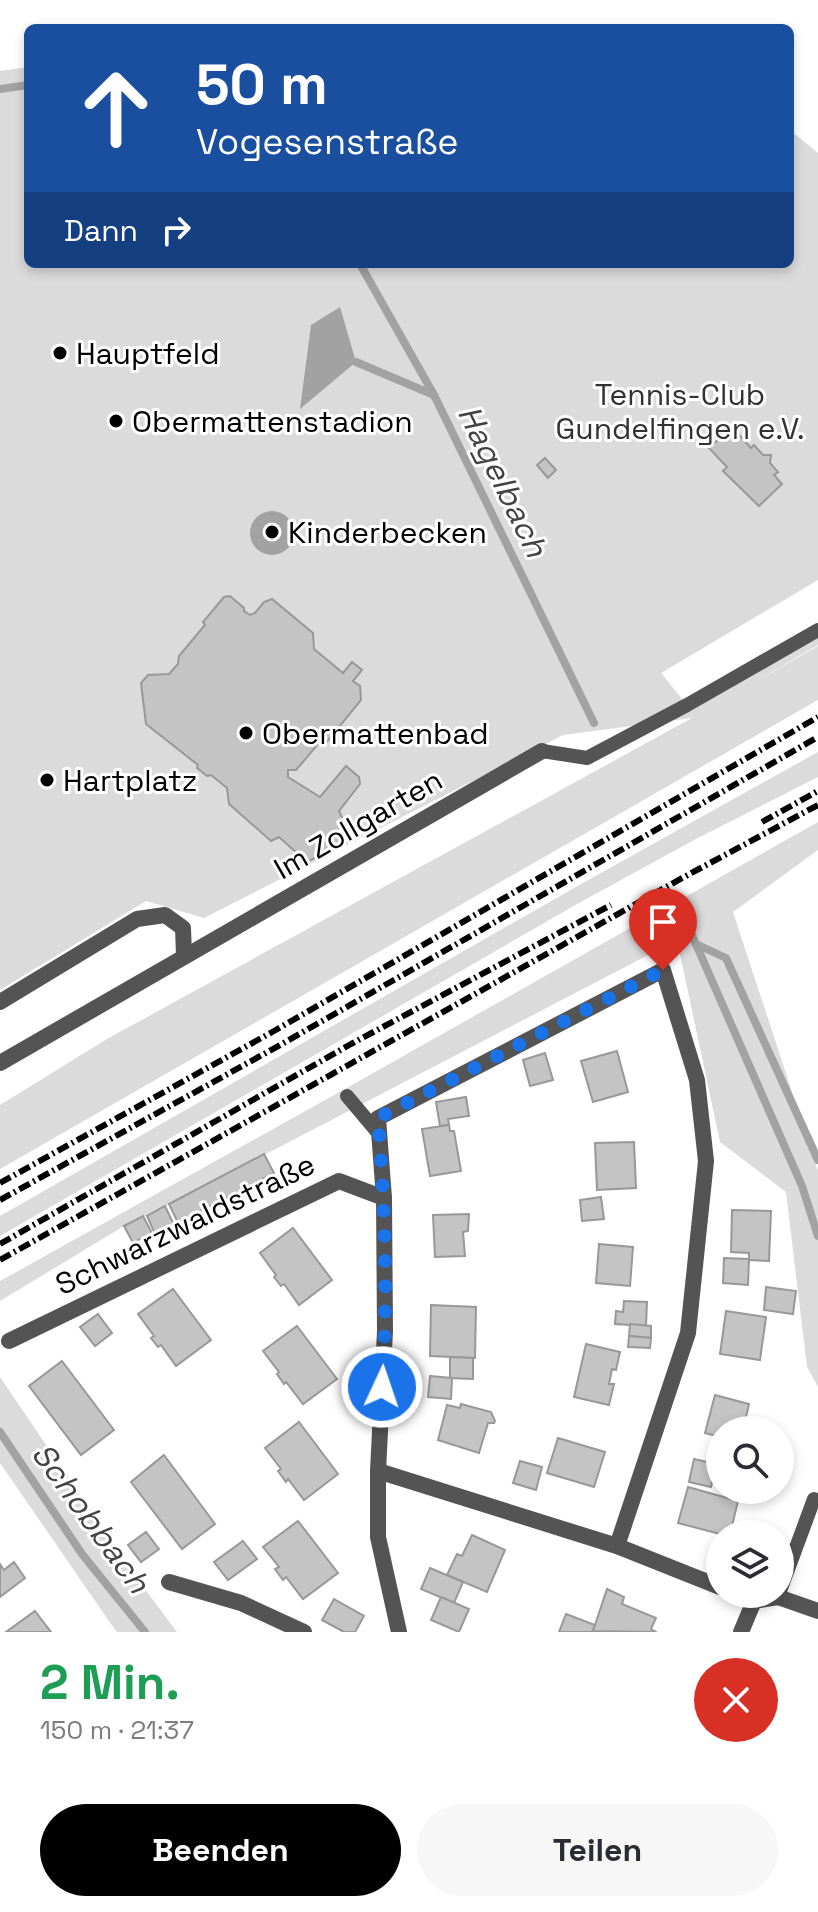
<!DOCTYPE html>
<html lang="de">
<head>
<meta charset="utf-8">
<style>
  body { margin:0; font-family:"Space Grotesk",sans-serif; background:#f7f7f7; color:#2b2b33; height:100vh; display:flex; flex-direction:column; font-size:30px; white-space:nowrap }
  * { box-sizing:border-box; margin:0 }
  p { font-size:26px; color:#7c7c81 }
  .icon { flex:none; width:44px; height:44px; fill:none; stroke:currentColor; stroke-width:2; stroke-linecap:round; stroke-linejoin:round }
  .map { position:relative; height:1632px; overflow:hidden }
  .sheet { display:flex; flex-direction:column; background:#fff; flex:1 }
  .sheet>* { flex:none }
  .top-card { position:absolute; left:24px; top:24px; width:770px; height:244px; border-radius:12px; box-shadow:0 4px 12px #0003; background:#1a4fa0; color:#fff; overflow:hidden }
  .tools { position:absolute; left:706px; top:1416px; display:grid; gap:16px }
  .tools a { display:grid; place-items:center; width:88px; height:88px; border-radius:50%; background:#fff; box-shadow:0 4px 12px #0003; font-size:40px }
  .pin { position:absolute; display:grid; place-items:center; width:68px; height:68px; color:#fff; margin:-82px -34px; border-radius:50% 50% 50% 0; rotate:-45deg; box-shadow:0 0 8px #0007 }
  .pin .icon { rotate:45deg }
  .me { position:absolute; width:88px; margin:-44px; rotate:3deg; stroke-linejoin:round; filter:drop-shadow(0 0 6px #0008) }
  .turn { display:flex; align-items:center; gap:28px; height:168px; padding:0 40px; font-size:36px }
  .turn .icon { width:104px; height:104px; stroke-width:2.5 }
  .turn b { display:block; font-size:56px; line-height:68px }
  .then { display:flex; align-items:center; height:76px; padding:0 40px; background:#0003; gap:16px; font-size:30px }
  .round { display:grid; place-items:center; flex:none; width:84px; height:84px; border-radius:42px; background:#f7f7f7 }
  .summary { display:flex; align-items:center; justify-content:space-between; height:136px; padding:0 40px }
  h1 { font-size:48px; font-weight:800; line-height:60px; color:#1e9e55 }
  .cta { display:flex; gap:16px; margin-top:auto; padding:16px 40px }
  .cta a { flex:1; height:92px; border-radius:48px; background:#000; color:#fff; font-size:32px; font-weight:800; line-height:92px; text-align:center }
  .cta a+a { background:#f7f7f7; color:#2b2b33 }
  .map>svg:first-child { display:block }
</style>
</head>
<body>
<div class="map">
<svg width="818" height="1632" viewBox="0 0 818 1632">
  <rect width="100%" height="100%" fill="#fff"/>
  <!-- green -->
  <g fill="#dbdbdb">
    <path d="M28,67V264H790V130L818,153V580L661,673L687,705L818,631V645L753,683L818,646V700L0,1169V1105L107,1039L692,718L563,735L204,918L146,901L0,990V71Z"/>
    <path d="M818,752V777L694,840L579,903L0,1236V1216L574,888Z"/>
    <path d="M818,822V850L733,912L818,1171V1387L807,1367L786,1192L720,1142L677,940L147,1216H143L124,1226L0,1301V1281L336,1094Z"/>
    <path d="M0,1377L135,1576L177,1632H117L111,1624L0,1463Z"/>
  </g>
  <!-- water -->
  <g fill="#a2a2a2">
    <path d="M340,307L356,362L300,409L311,325Z"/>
    <circle cx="272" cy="533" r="22"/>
  </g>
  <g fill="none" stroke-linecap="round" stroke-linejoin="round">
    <!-- stream -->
    <g stroke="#a2a2a2" stroke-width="8">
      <path d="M0,89L28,85"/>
      <path d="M360,264L434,395L594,723"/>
      <path d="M356,362L434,395"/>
      <path d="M688,926L802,1186L818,1236"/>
      <path d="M696,944L726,958L818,1160"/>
      <path d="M0,1432L82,1554L145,1632"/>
    </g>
  </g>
  <!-- building -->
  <g fill="#c4c4c4" stroke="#989898" stroke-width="2">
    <path d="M732,427L751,448L754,445L763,455H771L770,463L778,472L774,475L782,484L759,506L723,471L727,467L709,448Z"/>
    <path d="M545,458L556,470L548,478L537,465Z"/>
    <path d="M230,596L244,608V611L250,615L255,613L264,602L272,599L313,633L314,649L343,673L352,662L362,670L353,681L360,686L361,700L326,743H319L296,770H288V777L320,797L346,766L359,777L360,784L339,811L352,839L307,862L279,837L271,841L229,804L227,788L211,775L207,776L197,768L198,765L146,724L141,683L148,675L169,674L178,664L179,656L205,625L203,622L224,597Z"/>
    <path d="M617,1051L628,1092L593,1102L581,1061Z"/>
    <path d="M545,1053L553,1080L530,1086L523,1060Z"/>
    <path d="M466,1097L469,1116L448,1119L449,1125L440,1126L436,1102Z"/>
    <path d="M449,1125L450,1131H454L461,1171L430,1176L422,1129Z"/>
    <path d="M634,1142L636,1188L597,1190L595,1143Z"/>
    <path d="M264,1154L274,1173L178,1223L169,1204Z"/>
    <path d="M601,1197L604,1219L582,1221L580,1200Z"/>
    <path d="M165,1206L174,1225L155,1234L147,1216Z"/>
    <path d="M732,1210L771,1211L769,1261L749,1260V1253L731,1252Z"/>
    <path d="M469,1214L468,1231L463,1232L465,1256L435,1257L433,1215Z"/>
    <path d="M143,1216L152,1233L133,1243L124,1226Z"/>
    <path d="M293,1228L332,1280L299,1305L284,1284L281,1286L274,1277L276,1275L260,1253Z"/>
    <path d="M599,1244L633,1247L630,1286L596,1283Z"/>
    <path d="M724,1258L749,1259L748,1285L723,1283Z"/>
    <path d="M766,1287L796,1291L793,1314L764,1310Z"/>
    <path d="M173,1289L211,1340L176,1366L161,1345L158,1347L151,1338L154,1336L138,1314Z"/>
    <path d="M624,1301L647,1302L646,1326L615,1324L616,1311L623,1312Z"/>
    <path d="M431,1305L476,1307L475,1358L430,1356Z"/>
    <path d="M726,1311L766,1317L760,1360L720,1354Z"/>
    <path d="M98,1314L112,1333L95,1346L80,1327Z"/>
    <path d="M630,1324L651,1326V1338L629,1336Z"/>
    <path d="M297,1326L337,1379L303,1404L286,1382L284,1384L277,1374L279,1372L263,1351Z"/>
    <path d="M629,1336L651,1338L650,1348L628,1347Z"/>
    <path d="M586,1344L620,1352L616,1370L612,1369L609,1384H614L609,1405L574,1397Z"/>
    <path d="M450,1357L473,1358V1379L450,1378Z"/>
    <path d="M62,1361L114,1430L81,1455L29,1386Z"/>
    <path d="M430,1376L452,1378L451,1399L428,1397Z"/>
    <path d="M715,1395L749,1404L743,1430H720V1437L705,1433Z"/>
    <path d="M461,1404L491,1412L495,1421L494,1423H488L479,1453L438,1440L447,1405L460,1408Z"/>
    <path d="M299,1422L338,1474L304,1500L288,1479L286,1482L278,1471L281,1469L265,1448Z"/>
    <path d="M558,1438L605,1452L594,1487L547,1473Z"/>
    <path d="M164,1455L215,1524L182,1549L131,1482Z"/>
    <path d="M694,1459L716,1464L711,1487L689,1482Z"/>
    <path d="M520,1461L542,1467L536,1490L513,1483Z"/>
    <path d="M688,1487L738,1501L730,1534H720L678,1523Z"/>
    <path d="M298,1521L338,1573L303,1599L286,1577L283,1580L275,1569L279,1567L263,1547Z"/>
    <path d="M146,1532L159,1549L141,1562L128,1545Z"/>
    <path d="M472,1535L505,1550L487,1592L447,1575L457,1554L462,1556Z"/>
    <path d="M243,1541L257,1559L228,1580L214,1562Z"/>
    <path d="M14,1562L25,1578L0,1597V1564L4,1570Z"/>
    <path d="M430,1568L463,1582L454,1603L421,1589Z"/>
    <path d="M607,1589L624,1597L622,1604L656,1618L651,1629L656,1632L593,1631Z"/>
    <path d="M441,1597L469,1609L459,1632L431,1620Z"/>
    <path d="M334,1599L364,1616L355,1632H344L322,1620Z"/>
    <path d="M35,1611L51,1632H6Z"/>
    <path d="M566,1614L595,1625L592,1632H559Z"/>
  </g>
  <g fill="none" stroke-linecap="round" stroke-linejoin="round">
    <!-- service -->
    <g stroke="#545454" stroke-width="14">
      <path d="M542,751L587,758L687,705L818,630"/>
      <path d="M347,1096L379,1134"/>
      <path d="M780,1591L814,1499"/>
    </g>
    <!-- minor -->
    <g stroke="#545454" stroke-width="16">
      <path d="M0,1002L137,919L165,915L183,928L184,956"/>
      <path d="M0,1063L542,751"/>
      <path d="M9,1341L339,1181L384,1198"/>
      <path d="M378,1471L617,1546L720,1587"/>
      <path d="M169,1582L241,1603L304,1632"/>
      <path d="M737,1594L754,1601L778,1597L818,1611"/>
      <path d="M399,1632L378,1537V1471L385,1331L384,1198L378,1118L663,970L697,1080L706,1161L688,1333L617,1546"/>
      <path d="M741,1632L754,1601"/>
    </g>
    <!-- rail -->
    <g stroke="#000" stroke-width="6" stroke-dasharray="12 4 2 4" stroke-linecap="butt">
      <path d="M762,822L818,791"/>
      <path d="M0,1183L274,1031L818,717"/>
      <path d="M0,1200L282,1044L818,737"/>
      <path d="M0,1244L351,1044L611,905"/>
      <path d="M0,1260L684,877L818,805"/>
    </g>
  </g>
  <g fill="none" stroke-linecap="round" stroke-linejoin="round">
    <!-- route -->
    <path stroke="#1a73e8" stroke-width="14" stroke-dasharray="0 25.2" d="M382,1387C388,1297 385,1208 378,1118L663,970"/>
  </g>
  <!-- markers -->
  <g fill="#000" stroke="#fff" stroke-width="3">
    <circle cx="60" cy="353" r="8"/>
    <circle cx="116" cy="421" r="8"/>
    <circle cx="272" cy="532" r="8"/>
    <circle cx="246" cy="733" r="8"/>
    <circle cx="47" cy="780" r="8"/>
  </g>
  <g text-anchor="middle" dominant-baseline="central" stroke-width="6" stroke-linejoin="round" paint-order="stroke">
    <!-- poi labels -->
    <g font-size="30" fill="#000" stroke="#fff" text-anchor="start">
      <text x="76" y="353">Hauptfeld</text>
      <text x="132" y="421">Obermattenstadion</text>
      <text x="288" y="532">Kinderbecken</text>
      <text x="262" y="733">Obermattenbad</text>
      <text x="63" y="780">Hartplatz</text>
    </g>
    <!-- park labels -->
    <g font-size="30" fill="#323232" stroke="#fff">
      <text x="680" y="394">Tennis-Club<tspan x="680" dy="34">Gundelfingen e.V.</tspan></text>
    </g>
    <!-- street labels -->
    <g font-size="30" fill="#000" stroke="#fff">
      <text transform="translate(358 824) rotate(-30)">Im Zollgarten</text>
      <text transform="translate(185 1224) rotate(-26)">Schwarzwaldstraße</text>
    </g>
    <!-- water labels -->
    <g font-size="32" font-style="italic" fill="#434343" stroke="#fff">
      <text transform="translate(503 481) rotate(64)">Hagelbach</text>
      <text transform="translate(91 1518) rotate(54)">Schobbach</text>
    </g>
  </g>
</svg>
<div class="tools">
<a><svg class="icon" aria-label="search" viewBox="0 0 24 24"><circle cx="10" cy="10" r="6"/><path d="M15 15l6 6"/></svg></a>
<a><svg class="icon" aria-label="layers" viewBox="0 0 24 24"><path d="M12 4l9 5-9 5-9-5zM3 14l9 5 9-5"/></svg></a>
</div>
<div class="pin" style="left:663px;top:970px;background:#d93025"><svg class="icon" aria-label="arrive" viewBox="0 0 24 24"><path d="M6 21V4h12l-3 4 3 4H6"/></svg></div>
<svg class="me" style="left:382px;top:1387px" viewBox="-20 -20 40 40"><circle r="17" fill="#1a73e8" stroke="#fff" stroke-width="3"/><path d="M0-11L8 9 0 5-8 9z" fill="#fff"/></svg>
<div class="top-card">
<div class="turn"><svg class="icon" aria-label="ahead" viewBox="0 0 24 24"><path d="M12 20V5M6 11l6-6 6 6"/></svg><div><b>50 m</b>Vogesenstraße</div></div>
<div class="then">Dann<svg class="icon" aria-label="right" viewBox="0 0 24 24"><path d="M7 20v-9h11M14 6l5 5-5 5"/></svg></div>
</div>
</div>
<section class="sheet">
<div class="summary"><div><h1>2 Min.</h1><p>150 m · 21:37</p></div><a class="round" style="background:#d93025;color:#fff"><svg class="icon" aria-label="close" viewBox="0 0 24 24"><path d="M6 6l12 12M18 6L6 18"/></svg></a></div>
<div class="cta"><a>Beenden</a><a>Teilen</a></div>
</section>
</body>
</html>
